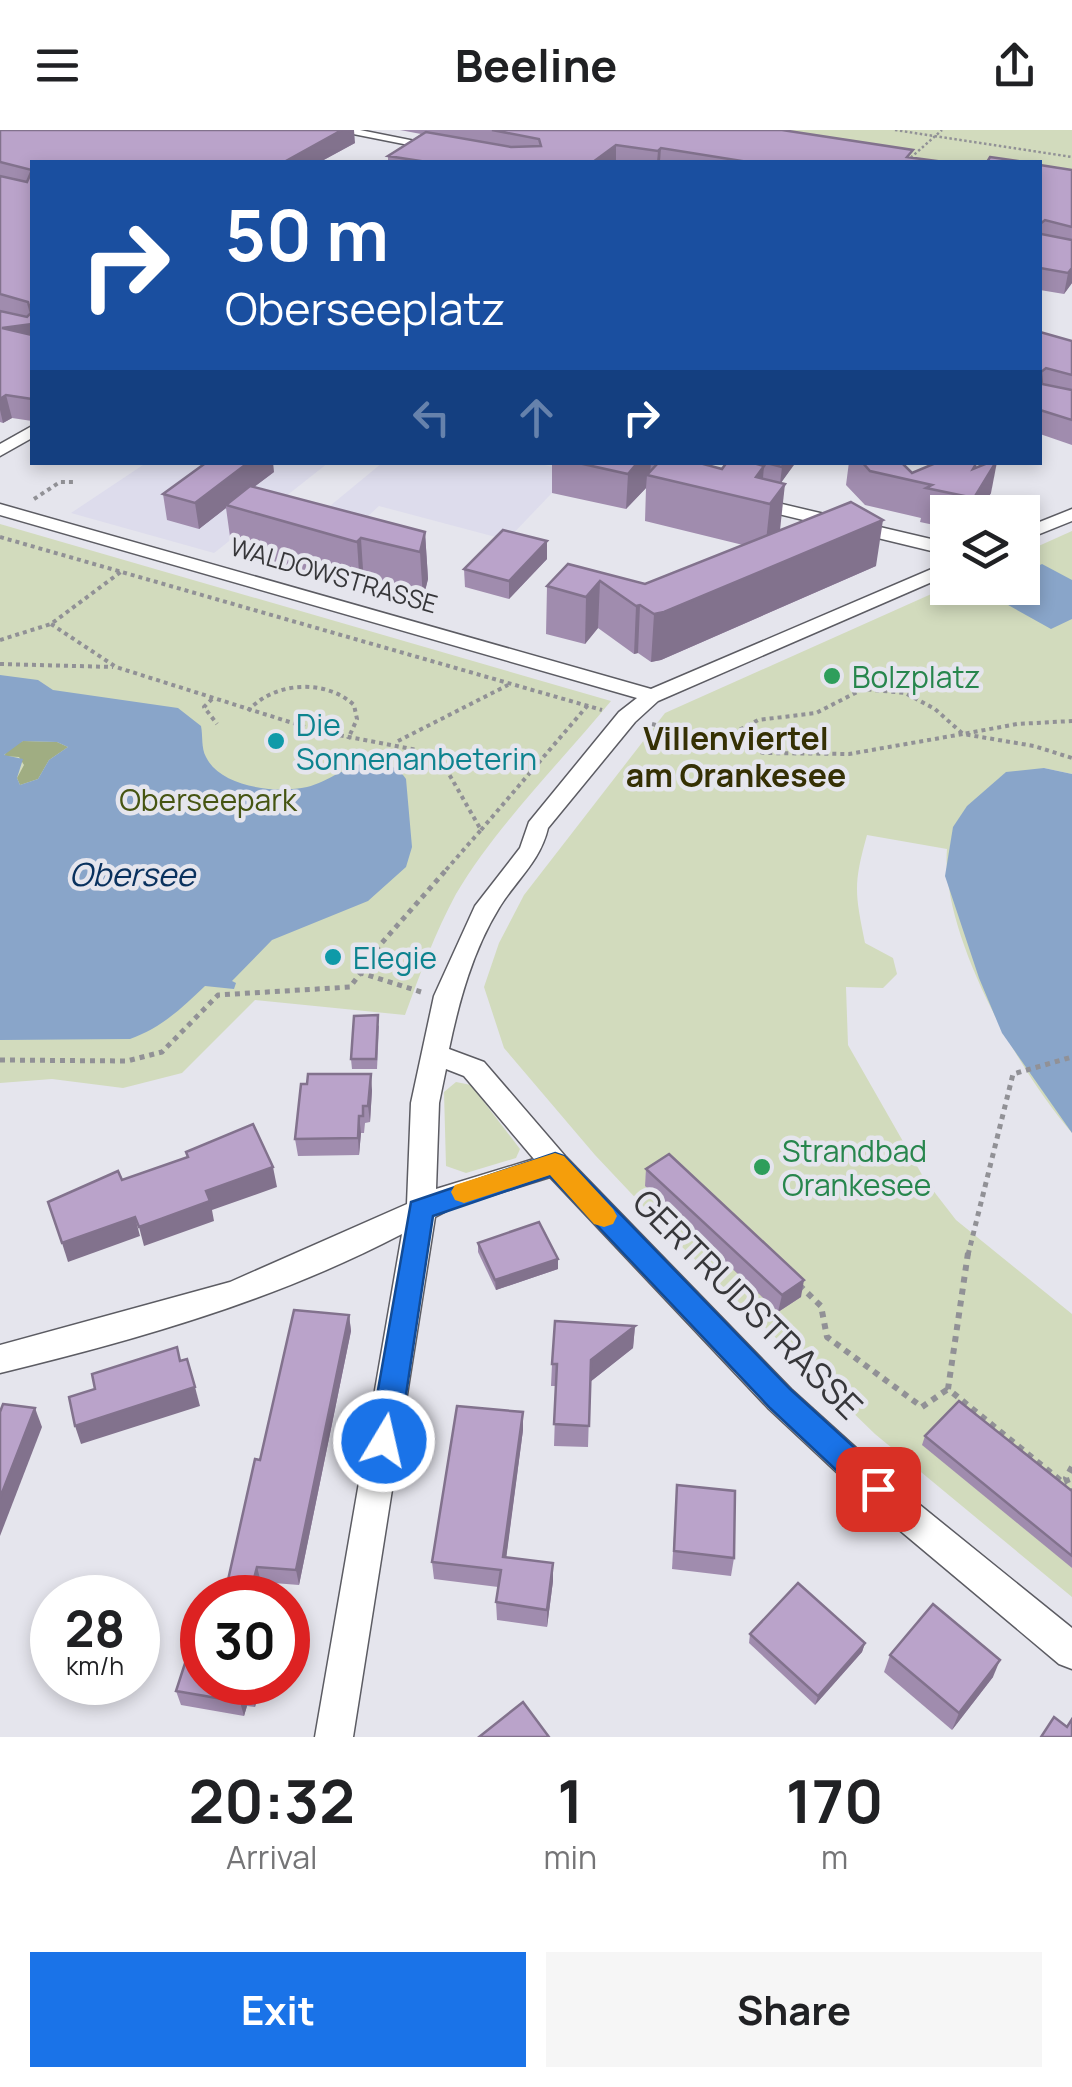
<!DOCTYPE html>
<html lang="en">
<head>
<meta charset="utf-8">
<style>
  body { margin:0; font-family:Manrope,sans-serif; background:#f6f6f6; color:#202124; height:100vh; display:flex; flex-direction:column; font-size:38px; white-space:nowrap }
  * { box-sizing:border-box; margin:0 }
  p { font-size:32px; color:#757577 }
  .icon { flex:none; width:55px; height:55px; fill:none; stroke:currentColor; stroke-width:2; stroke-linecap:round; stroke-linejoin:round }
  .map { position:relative; height:1607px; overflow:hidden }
  .sheet { display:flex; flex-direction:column; background:#fff; flex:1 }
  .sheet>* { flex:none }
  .hud { position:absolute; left:30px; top:30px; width:1012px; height:305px; border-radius:0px; box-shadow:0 5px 15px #0003; background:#1a4fa0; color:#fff; overflow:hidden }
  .buttons { position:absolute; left:930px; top:365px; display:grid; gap:20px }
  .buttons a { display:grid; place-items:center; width:110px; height:110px; border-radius:0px; background:#fff; box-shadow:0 5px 15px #0003; font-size:50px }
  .speed { position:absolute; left:30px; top:1445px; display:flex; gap:20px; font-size:50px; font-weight:700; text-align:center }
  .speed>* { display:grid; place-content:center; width:130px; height:130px; border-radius:50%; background:#fff; box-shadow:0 5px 15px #0003; line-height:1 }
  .speed small { font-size:25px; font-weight:400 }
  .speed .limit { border:15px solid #d22; background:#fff; color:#111 }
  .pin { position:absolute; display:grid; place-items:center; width:85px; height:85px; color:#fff; margin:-42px; border-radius:20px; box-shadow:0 5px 15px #0006 }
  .me { position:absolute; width:110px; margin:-55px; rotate:9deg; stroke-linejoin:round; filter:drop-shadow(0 0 8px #0008) }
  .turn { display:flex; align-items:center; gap:35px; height:210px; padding:0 30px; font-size:45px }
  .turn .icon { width:130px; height:130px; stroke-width:2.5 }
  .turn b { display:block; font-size:70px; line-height:85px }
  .lanes { display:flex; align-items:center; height:95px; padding:0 30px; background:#0003; justify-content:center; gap:50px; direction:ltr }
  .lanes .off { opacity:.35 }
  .eta { display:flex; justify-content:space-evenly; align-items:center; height:170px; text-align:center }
  .eta b { font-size:60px; font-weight:700; line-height:70px }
  .primary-button { display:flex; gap:20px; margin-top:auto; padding:20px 30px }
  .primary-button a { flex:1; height:115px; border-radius:0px; background:#1a73e8; color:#fff; font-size:40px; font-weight:700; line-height:115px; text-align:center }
  .primary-button a+a { background:#f6f6f6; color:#202124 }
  header { display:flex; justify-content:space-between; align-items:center; height:130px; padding:0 30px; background:#fff; font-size:45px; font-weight:700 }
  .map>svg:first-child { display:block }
</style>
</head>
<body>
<header><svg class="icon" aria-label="menu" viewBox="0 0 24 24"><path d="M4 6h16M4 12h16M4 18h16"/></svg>Beeline<svg class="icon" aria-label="share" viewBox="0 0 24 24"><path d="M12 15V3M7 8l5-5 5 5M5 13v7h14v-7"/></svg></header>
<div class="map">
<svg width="1072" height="1607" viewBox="0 0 1072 1607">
  <rect width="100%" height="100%" fill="#e5e5ed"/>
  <!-- built -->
  <g fill="#dddcec">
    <path d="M533,332L572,342L507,410L379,376L353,400L313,390L382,333Z"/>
    <path d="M146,333H328L214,423L71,383Z"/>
  </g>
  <!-- green -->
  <g fill="#d2dbbd">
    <path d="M450,0H1072V117L1040,112V32H568Z"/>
    <path d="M0,394L611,571C561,632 496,696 456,764C435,803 420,844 405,885L255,870L182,943L123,958L52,949L0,953Z"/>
    <path d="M1072,401V644L1044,638L1072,1003C1018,941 940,802 947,719L867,705C853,755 855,763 865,813L893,828L897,844L883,858L846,857L848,915L925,1050L956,1090L1072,1184V1467L875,1304L678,1113L595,1025L504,918L484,857L499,813L524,765L665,583L947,457L1022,458L1023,423Z"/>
    <path d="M456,952L471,955L520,1019L516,1028L466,1043L446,1036L444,962Z"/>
  </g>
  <!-- forest -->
  <path fill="#a0ad82" d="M23,611L57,612L68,617L49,630L38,649L20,655L17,648L24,635L19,627L4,626L11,616Z"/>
  <!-- water -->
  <g fill="#89a5c9" fill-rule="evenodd">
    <path d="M1042,434L1072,450V489L1051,499L983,461L1022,458L1023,443Z"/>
    <path d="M0,545L38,550L53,560L178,578L201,596C203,606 201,618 206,627C220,657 277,664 307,657C328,652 350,633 373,632C385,631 400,639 406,649L412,717L406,737L368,771L272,810L232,851L236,853L234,859L205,856C182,878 161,898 130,909L0,910ZM23,611L57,612L68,617L49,630L38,649L20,655L17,648L23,629L4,625Z"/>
    <path d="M1044,638L1072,644V1003L1002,903L979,848L945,746L953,697L967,676L1006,642Z"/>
  </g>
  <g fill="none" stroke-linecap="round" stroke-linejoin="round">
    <defs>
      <g id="street">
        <path d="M333,0H360L450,18L444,22Z"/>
        <path d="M32,296V308L0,326V314Z"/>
        <path d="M752,367L948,413V425L746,376L743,372Z"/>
        <path d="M0,374L651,559L948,432V445L658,571L635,592L548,698C540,732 516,750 499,778C473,820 459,871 449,919L484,932L565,1026L791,1259L915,1371L1072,1498V1539L1059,1534L891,1393L769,1279L550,1047L454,1077L435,1087L353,1607H315L402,1104C276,1170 137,1210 0,1243V1215L230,1152L407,1074L411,973L434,866L475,776L520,718L529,692L619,582L637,568L0,385ZM446,939L464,946L534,1029L436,1059L439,973Z"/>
        <path d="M1072,379V391L1022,411V399Z"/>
      </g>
    </defs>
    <!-- street casing -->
    <use href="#street" stroke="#5c5c63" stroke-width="3"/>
    <!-- path-far3 -->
    <g stroke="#919196" stroke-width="2.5" stroke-dasharray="2.5 2.5" stroke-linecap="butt">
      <path d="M895,0L1072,27"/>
      <path d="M907,31L942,0"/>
    </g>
    <!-- path-far2 -->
    <g stroke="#919196" stroke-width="4" stroke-dasharray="4 4" stroke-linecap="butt">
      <path d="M34,369L60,352H76"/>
      <path d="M0,407L602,580"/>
      <path d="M51,494L116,537L318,601L417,620L449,644L481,700L445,741"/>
      <path d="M0,510L51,494L122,441"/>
      <path d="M0,534L113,537"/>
      <path d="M212,569L204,577L217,594"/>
      <path d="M248,581C273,552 325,548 354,575L357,589L348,609"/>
      <path d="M652,594L764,623L849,624L963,604L1034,616L1072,628"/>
      <path d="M398,611L508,555"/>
      <path d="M719,611L758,590L816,583L863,559L905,563L935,579L963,604L1017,594L1072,591"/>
      <path d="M481,700L588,575"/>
    </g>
    <!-- path-far1 -->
    <g stroke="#919196" stroke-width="5" stroke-dasharray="5 5" stroke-linecap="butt">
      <path d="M421,862L361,843L373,823L447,739"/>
      <path d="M0,930L127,931L162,922L218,865L350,857L360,844"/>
      <path d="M968,1125L1013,944L1072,927"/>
    </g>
    <!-- path -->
    <g stroke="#919196" stroke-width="6" stroke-dasharray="6 6" stroke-linecap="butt">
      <path d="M968,1123L948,1259L1066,1355"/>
      <path d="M799,1155L821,1176L827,1207L922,1277L948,1259"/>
      <path d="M1072,1337L1066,1348L1072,1364"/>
    </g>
    <!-- street -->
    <use href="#street" fill="#fff" fill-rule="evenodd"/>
  </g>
  <!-- wall -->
  <g fill="#a08cae">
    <path d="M0,0L355,13L320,32H32V291L12,288L3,293L0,292Z"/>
    <path d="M400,0H782L936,32H388V26L421,4Z"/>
    <path d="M1040,35L1072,40V153L1064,164L1040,160Z"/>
    <path d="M1040,202L1072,211V315L1040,304Z"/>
    <path d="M552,332H696L722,339L727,332H795L781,353L780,400L876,436L661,530L651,532L638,523L634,524L598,498L585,514L546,504L547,456L568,434L645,454L743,415L645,391L646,358L626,379L552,363Z"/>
    <path d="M849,332H901L912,343L991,363L979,382H948V398L920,392L921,388L865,375L846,355Z"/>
    <path d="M274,342L254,357L425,402L428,449L423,469L364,455L360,458L232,421L226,378L199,399L167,390L163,364Z"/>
    <path d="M547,411V429L509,469L465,457L464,439Z"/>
    <path d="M379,895L377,939H352L351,929Z"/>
    <path d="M372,960L370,992L365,993L364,1003H361L359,1025L298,1026L295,1009Z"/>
    <path d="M646,1039L801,1167L778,1182L645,1056Z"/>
    <path d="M478,1113L558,1139L496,1160L478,1122Z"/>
    <path d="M349,1185L351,1201L299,1455L261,1452L256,1468H224L260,1330Z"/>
    <path d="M635,1196L633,1218L590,1252L588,1317L554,1316L556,1256H551L552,1234Z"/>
    <path d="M523,1282V1300L506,1427L553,1451L547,1497L497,1490L496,1472L498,1457L434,1449L432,1432Z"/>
    <path d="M925,1306L1072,1361V1438L922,1315Z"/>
    <path d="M677,1355L734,1428L731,1446L672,1439Z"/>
    <path d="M750,1504L865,1513L862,1522L815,1575L749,1513Z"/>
    <path d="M890,1525L993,1547L952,1600L884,1542Z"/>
    <path d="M261,1552L255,1577L247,1576L244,1586L181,1575L176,1561Z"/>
  </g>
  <!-- shaded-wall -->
  <g fill="#82728d">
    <path d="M342,0H354L355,13L320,32H284Z"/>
    <path d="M616,15V32H593Z"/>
    <path d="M661,18L660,32H657L658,21Z"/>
    <path d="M1072,138V153L1064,164L1068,143Z"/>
    <path d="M32,194V217L2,198Z"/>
    <path d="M6,265L12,288L3,293L0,280V269Z"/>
    <path d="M249,332H273L274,342L229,376L226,375V378L199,399L195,373Z"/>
    <path d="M638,332H651L650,346L647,345L646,358L626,379L628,344Z"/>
    <path d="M785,332H795L794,335L780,354L782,337Z"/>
    <path d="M996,332H997L991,363L979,382H971L974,368Z"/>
    <path d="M764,336L761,372L756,347Z"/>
    <path d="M785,354L780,400L765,420L770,374Z"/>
    <path d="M883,390L876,436L661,530L651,532L654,484Z"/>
    <path d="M425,402L428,449L423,469L420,422Z"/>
    <path d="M361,408L364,455L360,458L357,412Z"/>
    <path d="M547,411V429L509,469V451Z"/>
    <path d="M600,451L598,498L585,514L586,467Z"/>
    <path d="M640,475L638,523L634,524L636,476Z"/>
    <path d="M371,944L372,960L370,992L368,976Z"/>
    <path d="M359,986L361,1003L359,1025L358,1008Z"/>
    <path d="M273,1037L277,1057L212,1080L214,1091L144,1116L139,1097L206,1061Z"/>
    <path d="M135,1087L140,1106L68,1132L62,1113Z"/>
    <path d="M558,1129V1139L496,1160L495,1150Z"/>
    <path d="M804,1150L801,1167L778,1182L782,1165Z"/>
    <path d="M349,1185L351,1201L299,1455L296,1440Z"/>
    <path d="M635,1196L633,1218L590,1252L591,1230Z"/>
    <path d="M195,1257L200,1276L81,1314L75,1296Z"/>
    <path d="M35,1278L42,1297L0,1406V1368Z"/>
    <path d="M523,1282V1300L504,1445L503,1427Z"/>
    <path d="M553,1433V1451L547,1497V1480Z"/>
    <path d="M257,1437L261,1452L256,1468H249Z"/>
    <path d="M865,1513L862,1522L815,1575L818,1566Z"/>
    <path d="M1000,1530L993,1547L952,1600L959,1583Z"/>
    <path d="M253,1552H261L255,1577L251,1563Z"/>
    <path d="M243,1562L247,1576L244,1586L240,1572Z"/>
  </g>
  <!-- building -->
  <g fill="#baa3ca" stroke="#82728d" stroke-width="2.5">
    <path d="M0,0H342L284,32H32V194L2,198L32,205V269L6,265L0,269V181L27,187L31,183L28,172L0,164V46L27,52L32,40L0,32Z"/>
    <path d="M492,0H782L913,20L907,27L936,31L935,32H748L661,18L658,21L616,15L593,32H427L388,26L426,2L511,17L541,16L539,9Z"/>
    <path d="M990,27L1025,32H987Z"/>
    <path d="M1040,35L1072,40V97L1045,90L1040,94L1041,104L1072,110V138L1068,143L1040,138Z"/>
    <path d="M1040,202L1072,211V245L1046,238L1041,242L1042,254L1072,260V290L1040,280Z"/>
    <path d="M207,332H249L195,373L163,364Z"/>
    <path d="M574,332H638L628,344Z"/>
    <path d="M659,332H696L722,339L727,332H750L764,336L756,347L785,354L770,374L647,345Z"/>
    <path d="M763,332H785L782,337Z"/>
    <path d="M862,332H901L912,343L938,332H977L973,339L990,332H996L974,368L926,358L932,355L870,341Z"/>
    <path d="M250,356L425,402L420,422L361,408L357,412L226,375Z"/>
    <path d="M851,372L883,390L664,482L654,484L640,475L636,476L600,451L586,467L547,456L568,434L645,454Z"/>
    <path d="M503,400L547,411L509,451L464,439Z"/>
    <path d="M378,885L376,929H351L354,886Z"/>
    <path d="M308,944H371L368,976H363V986H359L358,1008L295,1009L301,954H307Z"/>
    <path d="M253,994L273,1037L206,1061L210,1071L139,1097L135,1087L62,1113L48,1072L118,1041L122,1050L188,1027L186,1022Z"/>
    <path d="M669,1024L804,1150L782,1165L646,1039Z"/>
    <path d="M539,1092L558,1129L495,1150L478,1113Z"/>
    <path d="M294,1180L349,1185L296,1440L257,1437L249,1468H224L255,1329L260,1330Z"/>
    <path d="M555,1191L635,1196L591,1230L589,1296L554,1294L557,1234H552Z"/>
    <path d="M177,1217L180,1231L187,1229L195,1257L75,1296L69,1267L95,1259L92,1244Z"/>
    <path d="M959,1271L1072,1361V1426L925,1306Z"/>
    <path d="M3,1274L35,1278L0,1368V1282Z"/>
    <path d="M457,1276L523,1282L503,1427L553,1433L547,1480L496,1472L501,1440L432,1432Z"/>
    <path d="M677,1355L735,1361L734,1428L674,1421Z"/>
    <path d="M798,1453L865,1513L818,1566L750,1504Z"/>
    <path d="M933,1474L1000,1530L959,1583L890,1525Z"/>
    <path d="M200,1487H202V1552H253L251,1563L243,1562L240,1572L176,1561Z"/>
    <path d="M523,1572L549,1607H479Z"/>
    <path d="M1054,1587L1067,1597L1072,1589V1607H1041Z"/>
  </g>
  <!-- route -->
  <path fill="#1a73e8" stroke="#114b97" stroke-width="2.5" d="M555,1023L564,1026L790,1259L889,1349L894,1359L889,1369L878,1374L867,1369L770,1278L550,1046L433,1086L399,1311L394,1320L384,1324L373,1320L369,1311L411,1072Z"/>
  <!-- slow -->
  <path fill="#f59e0b" d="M555,1023L564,1026L613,1079L617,1086L613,1094L604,1097L594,1094L550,1045L464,1073L455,1070L451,1062L455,1055Z"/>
  <!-- markers -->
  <g fill="#2e9e5b" stroke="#e5e5ed" stroke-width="4">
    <circle cx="832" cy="546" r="10"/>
    <circle cx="762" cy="1037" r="10"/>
  </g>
  <g fill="#0f9aa8" stroke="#e5e5ed" stroke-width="4">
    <circle cx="276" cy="611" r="10"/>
    <circle cx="333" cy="827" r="10"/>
  </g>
  <g text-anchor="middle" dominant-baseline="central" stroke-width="9" stroke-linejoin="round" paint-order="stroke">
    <!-- far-street labels -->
    <g font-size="25" fill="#37373a" stroke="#e5e5ed">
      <text transform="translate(334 445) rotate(16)">WALDOWSTRASSE</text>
    </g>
    <!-- leisure labels -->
    <g font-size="30" fill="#27864d" stroke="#e5e5ed" text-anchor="start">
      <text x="852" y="546">Bolzplatz</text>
      <text x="782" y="1020">Strandbad<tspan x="782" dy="34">Orankesee</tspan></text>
    </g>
    <!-- culture labels -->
    <g font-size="30" fill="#0d838f" stroke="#e5e5ed" text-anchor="start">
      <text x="296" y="594">Die<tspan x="296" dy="34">Sonnenanbeterin</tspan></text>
      <text x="353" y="827">Elegie</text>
    </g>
    <!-- park labels -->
    <g font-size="30" fill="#465512" stroke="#e5e5ed">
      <text x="208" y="669">Oberseepark</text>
    </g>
    <!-- neighbourhood labels -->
    <g font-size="32" font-weight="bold" fill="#353004" stroke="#e5e5ed">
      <text x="736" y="608">Villenviertel<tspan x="736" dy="37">am Orankesee</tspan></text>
    </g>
    <!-- water labels -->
    <g font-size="32" font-style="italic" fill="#09315e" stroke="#e5e5ed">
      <text x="132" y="744">Obersee</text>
    </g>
    <!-- near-street labels -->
    <g font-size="35" fill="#37373a" stroke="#e5e5ed">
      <text transform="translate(748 1174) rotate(45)">GERTRUDSTRASSE</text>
    </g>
  </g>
</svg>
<div class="buttons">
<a><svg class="icon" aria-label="layers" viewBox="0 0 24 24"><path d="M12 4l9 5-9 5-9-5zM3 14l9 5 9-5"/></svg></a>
</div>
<div class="speed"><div>28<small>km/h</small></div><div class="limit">30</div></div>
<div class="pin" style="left:878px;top:1359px;background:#d93025"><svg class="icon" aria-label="arrive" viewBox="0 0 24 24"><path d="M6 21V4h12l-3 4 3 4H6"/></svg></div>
<svg class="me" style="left:384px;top:1311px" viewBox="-20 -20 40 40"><circle r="17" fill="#1a73e8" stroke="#fff" stroke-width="3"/><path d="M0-11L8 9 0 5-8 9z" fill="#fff"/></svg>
<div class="hud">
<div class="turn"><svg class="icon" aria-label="right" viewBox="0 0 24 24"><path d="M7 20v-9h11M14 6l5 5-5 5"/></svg><div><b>50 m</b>Oberseeplatz</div></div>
<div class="lanes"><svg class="icon off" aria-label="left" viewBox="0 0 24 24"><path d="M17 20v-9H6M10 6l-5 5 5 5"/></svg><svg class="icon off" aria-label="ahead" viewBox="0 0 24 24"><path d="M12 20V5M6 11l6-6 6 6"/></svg><svg class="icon" aria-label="right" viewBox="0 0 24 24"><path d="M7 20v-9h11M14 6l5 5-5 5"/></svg></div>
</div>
</div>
<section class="sheet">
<div class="eta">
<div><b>20:32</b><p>Arrival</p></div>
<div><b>1</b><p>min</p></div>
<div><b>170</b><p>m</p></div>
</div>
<div class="primary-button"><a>Exit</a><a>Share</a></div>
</section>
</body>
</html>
